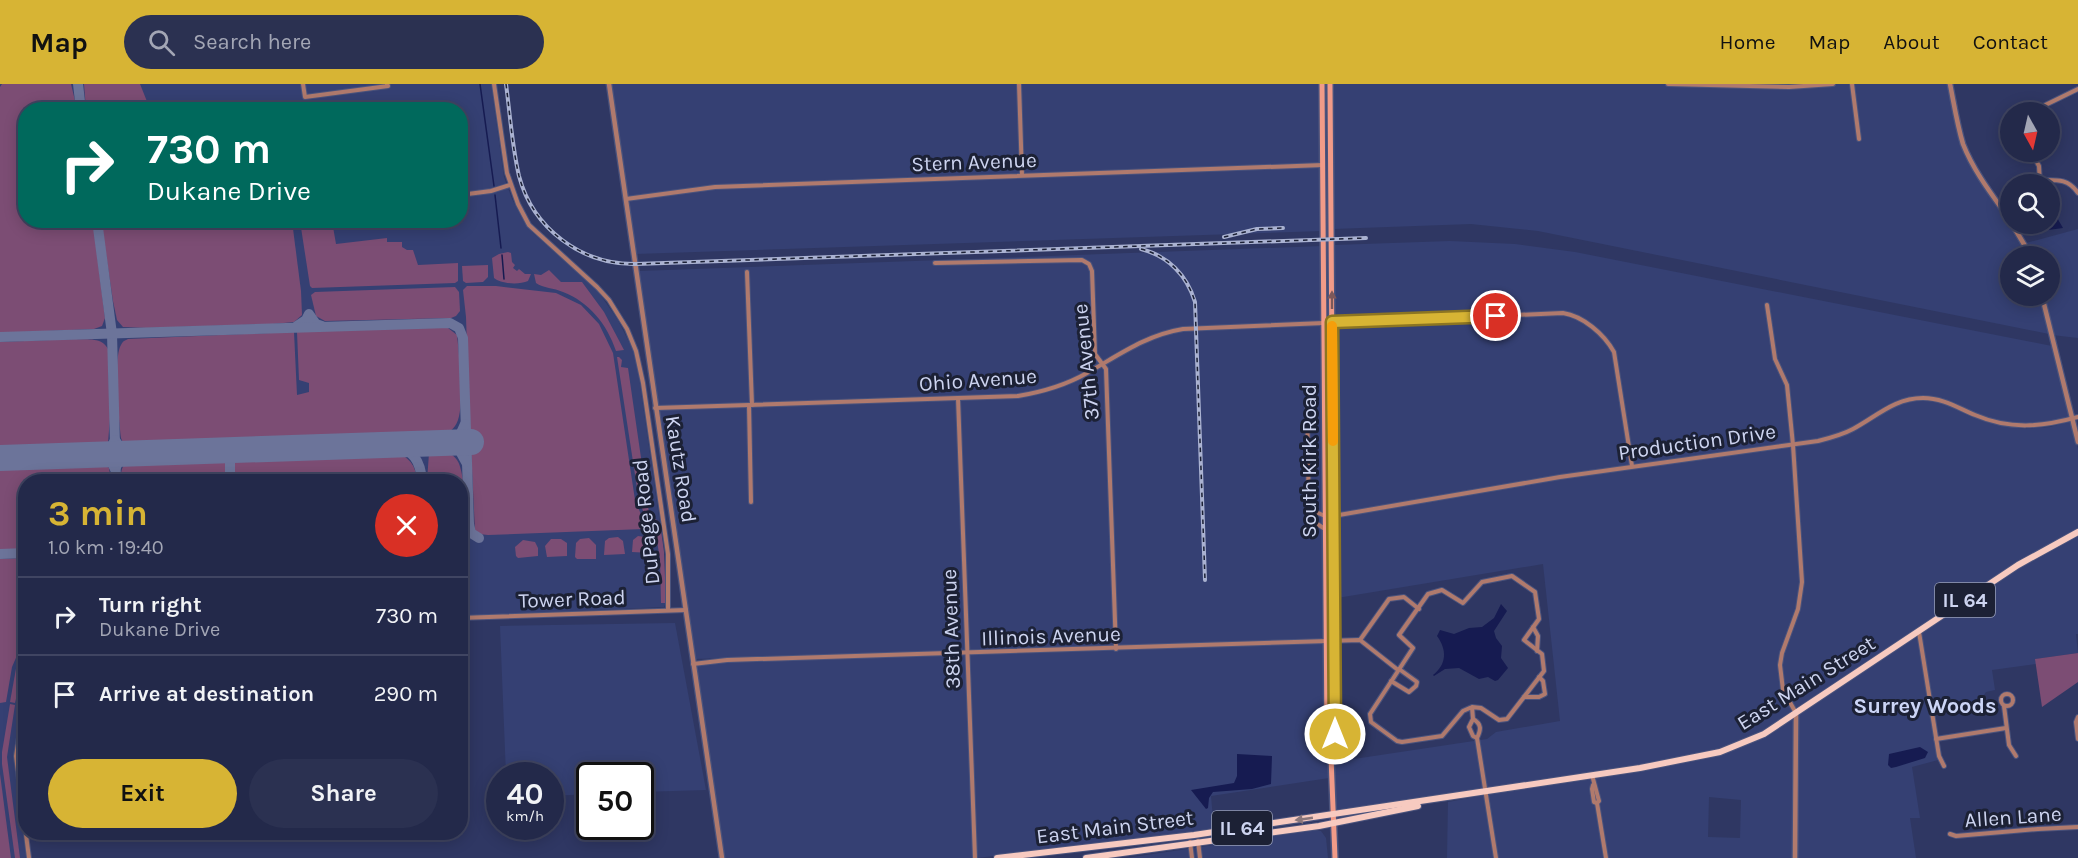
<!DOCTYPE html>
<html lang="en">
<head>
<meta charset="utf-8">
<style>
  body { margin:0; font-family:Karla,sans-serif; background:#2b3151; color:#f1f3f6; height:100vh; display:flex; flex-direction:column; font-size:22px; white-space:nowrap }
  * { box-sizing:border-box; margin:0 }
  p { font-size:20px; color:#a3a6b5 }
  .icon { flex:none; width:33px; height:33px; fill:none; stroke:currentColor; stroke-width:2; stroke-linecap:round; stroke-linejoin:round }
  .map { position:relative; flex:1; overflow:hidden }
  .panel { position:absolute; left:18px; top:390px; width:450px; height:366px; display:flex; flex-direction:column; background:#23294a; border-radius:24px; box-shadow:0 3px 15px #0003,0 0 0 2px #404562 }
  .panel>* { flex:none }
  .hud { position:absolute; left:18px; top:18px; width:450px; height:126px; border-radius:24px; box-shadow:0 3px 15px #0003,0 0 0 2px #404562; background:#00695c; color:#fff; overflow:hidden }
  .needle { width:39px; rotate:172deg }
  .fabs { position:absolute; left:2000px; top:18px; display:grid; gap:12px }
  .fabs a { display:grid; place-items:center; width:60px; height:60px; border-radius:50%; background:#23294a; box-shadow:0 3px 15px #0003,0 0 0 2px #404562; font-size:30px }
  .speed { position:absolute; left:486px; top:678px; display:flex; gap:12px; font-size:30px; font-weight:700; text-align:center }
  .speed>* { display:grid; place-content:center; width:78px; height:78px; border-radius:50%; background:#23294a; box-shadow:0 3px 15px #0003,0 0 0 2px #404562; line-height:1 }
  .speed small { font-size:15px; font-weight:400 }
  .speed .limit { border:3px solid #111; border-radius:9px; background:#fff; color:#111 }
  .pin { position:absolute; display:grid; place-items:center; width:51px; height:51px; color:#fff; margin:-26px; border:3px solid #fff; border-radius:50%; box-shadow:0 2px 6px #0007 }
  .me { position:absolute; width:66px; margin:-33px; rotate:0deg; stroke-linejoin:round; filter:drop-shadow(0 0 4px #0008) }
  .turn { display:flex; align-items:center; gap:21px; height:126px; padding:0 30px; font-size:27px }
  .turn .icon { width:78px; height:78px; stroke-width:2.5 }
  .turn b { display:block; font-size:42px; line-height:51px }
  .round { display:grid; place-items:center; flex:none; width:63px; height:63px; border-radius:32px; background:#2b3151 }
  .overview { display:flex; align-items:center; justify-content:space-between; height:102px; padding:0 30px }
  h1 { font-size:36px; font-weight:700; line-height:45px; color:#d7b434 }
  .primary-button { display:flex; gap:12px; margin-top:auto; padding:12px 30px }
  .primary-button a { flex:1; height:69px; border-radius:36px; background:#d7b434; color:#111; font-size:24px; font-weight:700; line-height:69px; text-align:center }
  .primary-button a+a { background:#2b3151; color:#f1f3f6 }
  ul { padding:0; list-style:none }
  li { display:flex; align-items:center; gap:18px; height:78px; padding:0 30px; border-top:2px solid #404562 }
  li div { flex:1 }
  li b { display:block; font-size:22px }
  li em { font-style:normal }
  header { display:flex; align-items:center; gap:36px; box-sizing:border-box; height:84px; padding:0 30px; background:#d7b434; color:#111 }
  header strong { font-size:28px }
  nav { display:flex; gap:33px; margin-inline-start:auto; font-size:21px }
  .search { width:420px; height:54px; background:#2b3151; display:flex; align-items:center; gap:15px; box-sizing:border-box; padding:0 21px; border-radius:33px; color:#a3a6b5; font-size:22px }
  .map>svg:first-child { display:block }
</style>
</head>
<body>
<header>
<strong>Map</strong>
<div class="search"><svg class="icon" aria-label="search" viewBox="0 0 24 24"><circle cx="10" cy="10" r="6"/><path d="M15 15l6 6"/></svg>Search here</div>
<nav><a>Home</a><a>Map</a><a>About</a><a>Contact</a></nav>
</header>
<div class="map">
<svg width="2078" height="774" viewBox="0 0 2078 774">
  <rect width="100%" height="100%" fill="#2f3763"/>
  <!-- built -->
  <g fill="#354073" fill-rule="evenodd">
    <path d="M0,0H491L504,93L512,115L524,138L533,149L597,206L618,236L633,266L638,286L664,468L666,519L664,523L461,532L460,398H26V598L14,676L26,774H0ZM26,26H460V136H26Z"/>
    <path d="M611,0H1320L1322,147L635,170Z"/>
    <path d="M1332,0H1948L1960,54L2017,151L2028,172H2010V212H2039L2049,250L1538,147L1471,140L1333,145Z"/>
    <path d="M2078,145V254L2052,251L2043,212H2049V172H2032L2026,159Z"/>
    <path d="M1450,157L1515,160L1575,168L2052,262L2070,333L2033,341L2006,340L1965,328L1986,338L2023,345L2050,343L2071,337L2078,365V445L1797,627L1784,605L1781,582L1783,571L1799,526L1803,506L1800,438V498L1797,525L1778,582L1781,606L1796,630L1763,648L1719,666L1625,684L1334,729V678L1487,655L1496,648L1560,637L1543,480L1337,514L1334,161Z"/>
    <path d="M1322,162L1325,555L695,575L639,187Z"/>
    <path d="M2078,450V550H2076L2078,569L2036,575V580L1992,586L1995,606L1986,608L1980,617L1933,624L1921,548L2022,480Z"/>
    <path d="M675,539L706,706L641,708L640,692H590L589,710L551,712L550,692L506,691L500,542Z"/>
    <path d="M1918,550L1938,676L1912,683L1920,734H1910L1916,774H1797L1798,631Z"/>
    <path d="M1325,559L1329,694L1211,712L1214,746L977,774L968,571Z"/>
    <path d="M965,571L973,774H725L695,579Z"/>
    <path d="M1794,633L1793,774H1608L1594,693L1721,670ZM1709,713L1741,716L1740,754L1708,753Z"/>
    <path d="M1591,693L1603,774H1498L1488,709Z"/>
    <path d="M1485,711L1496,774H1447L1448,718Z"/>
    <path d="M1316,746L1321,747L1326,754L1328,774H1126Z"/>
  </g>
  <!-- green -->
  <g fill="#7c4d74">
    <path d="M2,0H71L77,25L26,26V136L93,137L105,234L102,242L94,245L0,249V3Z"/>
    <path d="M84,0H140L150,25H86Z"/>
    <path d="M101,137H292L301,207L302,231L294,238L273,240L147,244L123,243L117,236L113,217Z"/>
    <path d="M300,137H335H332L336,160L387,154V158H402V163L407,166H413L418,181L458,179V197L455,199L312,204L310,202Z"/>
    <path d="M508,168L511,169L512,178L515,181L513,184L517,187L519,185L525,190H531L528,197C519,201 501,200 494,194L492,174L499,170Z"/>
    <path d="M488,181V193L483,198L466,199L463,197L462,182Z"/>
    <path d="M549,186L561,198H582L604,228L624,266L616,267C607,240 589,218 563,208C554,204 543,204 536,199L534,190L541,191Z"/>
    <path d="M467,202H496L556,209L581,221L599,240L613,269L635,416L645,440L644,445L488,451L479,450L475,447L471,364H474V352H470L466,233L463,206Z"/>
    <path d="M455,203L459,208L460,227L456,232L451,234L325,237L316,232L311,211L315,208Z"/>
    <path d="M422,243L448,244L457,251C459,270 466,328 455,342C451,348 445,350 439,353L130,364L123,359L121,354C119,337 113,273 121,261C123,257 124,257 128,255L294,248L297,311L309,308V299L299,296L297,248Z"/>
    <path d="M76,255C88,256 102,253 108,265L110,334L108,359L100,365L0,368V258Z"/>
    <path d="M617,273H619L622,276L621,283L628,284L649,429L660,439L664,468L666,519H661L660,475L655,445L650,444L639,417Z"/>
    <path d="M441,365C447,368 453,370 457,376C465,387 467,434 461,446L460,398L427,397L429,369L434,366Z"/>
    <path d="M394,367C409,373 416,381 417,397H234C233,388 230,377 240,372Z"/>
    <path d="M220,373C229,378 227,388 227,397H121C121,387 121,381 130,376Z"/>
    <path d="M100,377L109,384L111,397L26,398L25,465L0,466V381Z"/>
    <path d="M638,452L645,453L649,455L652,466L651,469L632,468L633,456Z"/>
    <path d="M618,453L623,457L625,470L604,471L605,457L609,454Z"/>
    <path d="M589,454L596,461V475H577L575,473L576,459L580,455Z"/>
    <path d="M551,455H561L567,459V472L547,473L545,462Z"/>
    <path d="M523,456L535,458L538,464V472L518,474L516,472L515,463Z"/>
    <path d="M26,474L25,553L12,583L6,618L0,619V475Z"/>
    <path d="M25,560V576L15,619L10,618L17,579Z"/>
    <path d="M2078,569V598L2042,623L2035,575Z"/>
    <path d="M10,620L15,621L7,673L20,774H15L2,680V668Z"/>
    <path d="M0,690L11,774H0Z"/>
  </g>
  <!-- water -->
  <g fill="#161b51">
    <path d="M2049,120L2063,144L2041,147L2044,140H2049Z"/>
    <path d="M1501,520L1507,527L1494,547L1496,554L1502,562L1501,574L1508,584L1498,596L1495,597L1488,593L1479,595L1459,584L1445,585L1434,592L1433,591C1447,580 1447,566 1437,552L1440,546L1454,550L1469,544L1482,543L1494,534Z"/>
    <path d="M1920,663L1928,668L1925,674L1896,683L1891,684L1888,681L1889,670Z"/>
    <path d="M1237,670L1272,672L1271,700L1252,705L1213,708L1209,714L1208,724L1206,725L1191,706L1234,699L1237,692Z"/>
  </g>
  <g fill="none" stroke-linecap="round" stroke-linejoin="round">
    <!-- stream -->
    <g stroke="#161b51" stroke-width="1.5">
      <path d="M480,0L494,102"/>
      <path d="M495,111L501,164"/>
      <path d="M502,171L504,195"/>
    </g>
    <!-- taxiway -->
    <g stroke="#6c749a" stroke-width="10">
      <path d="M78,0L81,26"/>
      <path d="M97,136L112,250L116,398"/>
      <path d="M297,242L306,236L309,230L316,240L322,242"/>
      <path d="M0,253L450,239L459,244L463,254L469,440"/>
      <path d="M465,340L460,351L448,359L460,367L466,378"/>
      <path d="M115,356L121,365L131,370L120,375L115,385L110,375L100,371L110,366Z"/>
      <path d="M392,361C413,365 421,377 422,398"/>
      <path d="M218,367L226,371L230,378L232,371L242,366"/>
      <path d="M230,378V398"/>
      <path d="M460,453L465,450L469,440L471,449L479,454"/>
      <path d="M0,470L26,469"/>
    </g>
    <!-- runway -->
    <path stroke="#6c749a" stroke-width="26" d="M0,374L471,358"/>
    <defs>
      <g id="minor">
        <path d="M303,0L305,13L388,2L387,0"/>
        <path d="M494,0L507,89L518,120L529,141L597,203L609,216L627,245L636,267L643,299L668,470V526"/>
        <path d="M1019,0L1022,91"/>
        <path d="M1668,0L1789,3L1833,0"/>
        <path d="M1852,0L1859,55"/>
        <path d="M2031,28L2078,5"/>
        <path d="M2010,38V40"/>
        <path d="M2031,68L2039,82L2040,100"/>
        <path d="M2040,96C2056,96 2068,94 2078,109"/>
        <path d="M460,111L491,107L510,101"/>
        <path d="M626,115L715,103L1323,81"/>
        <path d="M368,139L370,136"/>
        <path d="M2019,150L2030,140"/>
        <path d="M935,179L1082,176L1089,180L1092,187L1095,270L1106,285L1116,565"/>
        <path d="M747,188L752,321"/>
        <path d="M1767,221L1775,275L1787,301L1793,361L1802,498L1798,525L1782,569L1780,581L1783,606L1796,629"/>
        <path d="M958,314L975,774"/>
        <path d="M1307,318L1309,431L1311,436L1325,445"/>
        <path d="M749,321L751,418"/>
        <path d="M655,324L1018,312C1042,308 1066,301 1087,289C1119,271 1146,251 1183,245L1563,229C1583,232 1604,250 1614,268L1632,382"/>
        <path d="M1309,425L1325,432L1339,431L1560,393L1818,357C1830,354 1842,351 1853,345C1877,332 1895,314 1923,314C1943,314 1958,324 1975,331C2010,346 2042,343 2078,333"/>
        <path d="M460,534L686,526"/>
        <path d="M1533,543L1538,552L1537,567"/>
        <path d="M1919,548L1939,672L1944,682"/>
        <path d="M1360,556L1389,515L1404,513L1419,525"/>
        <path d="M693,580L727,576L1360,556L1398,586"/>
        <path d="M1391,597L1409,608L1416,602L1417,598L1399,585"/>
        <path d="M26,610L16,672L29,774"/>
        <circle cx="2007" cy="616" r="6"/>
        <path d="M1524,613H1539L1545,610L1543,597L1539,593"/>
        <path d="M2004,622L2009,661L2016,672"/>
        <path d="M1472,623L1481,624L1499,636L1507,635L1544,587L1542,570L1524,556L1539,535L1535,508L1512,492L1482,498L1463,519L1442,506L1428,510L1399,551L1413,564L1370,630L1371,638L1397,657L1402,658L1442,652L1463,627L1472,623L1473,635L1469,643L1473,652L1477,654"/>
        <path d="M2078,633L2076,638L2078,655"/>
        <path d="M1473,635C1482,640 1481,646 1477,654L1496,774"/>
        <path d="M1936,655L2006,644"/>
        <path d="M1592,691L1599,717L1597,719L1606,774"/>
        <path d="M1593,701L1592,705L1594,718L1597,719"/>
        <path d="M1950,750L1956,752L2038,745L2078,743"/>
        <path d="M1198,757L1200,774"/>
        <path d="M1190,758L1192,774"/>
      </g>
      <g id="tertiary">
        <path d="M609,0L722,774"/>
        <path d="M1950,0C1954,20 1957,40 1963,60C1974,88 1993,112 2010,136"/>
        <path d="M2012,140L2031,172"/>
        <path d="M2042,212L2078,358"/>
        <path d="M1795,774L1796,630"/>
      </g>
      <g id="secondary">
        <path d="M1322,0L1327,650L1331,673L1335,774"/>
        <path d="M1330,0L1334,557V650L1332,667"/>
      </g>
      <g id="primary">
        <path d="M997,774L1194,751L1640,684L1720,668L1764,650L2018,481L2078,448"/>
        <path d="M1086,774L1319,742L1418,722"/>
      </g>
    </defs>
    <!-- minor casing -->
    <use href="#minor" stroke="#4b537c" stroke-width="6"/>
    <!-- tertiary casing -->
    <use href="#tertiary" stroke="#4b537c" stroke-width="7"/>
    <!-- secondary casing -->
    <use href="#secondary" stroke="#4b537c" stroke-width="8"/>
    <!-- primary casing -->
    <use href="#primary" stroke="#4b537c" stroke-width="8"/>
    <!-- minor -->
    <use href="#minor" stroke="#b07a6d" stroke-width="4"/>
    <!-- tertiary -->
    <use href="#tertiary" stroke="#b07a6d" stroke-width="4.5"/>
    <!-- secondary -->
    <use href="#secondary" stroke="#f19b88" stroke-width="5"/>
    <!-- primary -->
    <use href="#primary" stroke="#f7cac0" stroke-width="6"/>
    <defs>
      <g id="rail">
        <path d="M506,0C510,30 512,62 519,92C533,145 582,181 636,180L1366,154"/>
        <path d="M1224,153L1257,145L1283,144"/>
        <path d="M1141,165C1168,172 1187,191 1195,218L1205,496"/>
      </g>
    </defs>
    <!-- rail casing -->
    <use href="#rail" stroke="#aab2d1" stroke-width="4"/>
    <!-- rail -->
    <use href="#rail" stroke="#1c2135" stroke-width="1.5" stroke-dasharray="4.5" stroke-linecap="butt"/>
  </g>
  <!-- one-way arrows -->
  <defs><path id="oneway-solid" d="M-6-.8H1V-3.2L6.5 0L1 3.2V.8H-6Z" transform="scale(1.5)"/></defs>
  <use fill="#7c585a" href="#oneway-solid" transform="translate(1332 216) rotate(-90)"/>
  <use fill="#8a767a" href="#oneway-solid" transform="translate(1304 735) rotate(172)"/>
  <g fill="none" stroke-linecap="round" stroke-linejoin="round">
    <defs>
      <path id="route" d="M1335,650L1332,238L1496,232"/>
    </defs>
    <!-- route casing -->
    <use href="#route" stroke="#8c7522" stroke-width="15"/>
    <!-- route -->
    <use href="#route" stroke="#d7b434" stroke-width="10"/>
    <!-- slow -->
    <path stroke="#f59e0b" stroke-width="10" d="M1332,242L1333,357"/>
  </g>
  <g text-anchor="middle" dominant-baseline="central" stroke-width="6" stroke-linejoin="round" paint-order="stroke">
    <!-- shield labels -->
    <g fill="#1c2135" stroke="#989eb8" stroke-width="1.5">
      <rect x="1935" y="499" width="60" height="34" rx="4.5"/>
      <rect x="1212" y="727" width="60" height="34" rx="4.5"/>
    </g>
    <g font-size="20" font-weight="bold" fill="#cdd4f0">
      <text x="1965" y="516">IL 64</text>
      <text x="1242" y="744">IL 64</text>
    </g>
    <!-- street labels -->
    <g font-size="21" fill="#cdd4f0" stroke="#1c2135">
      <text transform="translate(974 78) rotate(-2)">Stern Avenue</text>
      <text transform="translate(1086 278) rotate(-96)">37th Avenue</text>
      <text transform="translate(978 296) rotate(-4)">Ohio Avenue</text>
      <text transform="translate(1697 358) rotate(-8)">Production Drive</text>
      <text transform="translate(1309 377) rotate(-90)">South Kirk Road</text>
      <text transform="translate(681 385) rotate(81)">Kautz Road</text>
      <text transform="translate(646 438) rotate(-96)">DuPage Road</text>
      <text transform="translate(572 515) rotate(-2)">Tower Road</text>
      <text transform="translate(951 545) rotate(-92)">38th Avenue</text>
      <text transform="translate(1051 552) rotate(-2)">Illinois Avenue</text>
      <text transform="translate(1806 599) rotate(-32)">East Main Street</text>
      <text transform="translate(2013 733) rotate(-4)">Allen Lane</text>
      <text transform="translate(1115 743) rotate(-7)">East Main Street</text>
    </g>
    <!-- neighbourhood labels -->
    <g font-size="22" font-weight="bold" fill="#ccd5f6" stroke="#1c2135">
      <text x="1925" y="622">Surrey Woods</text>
    </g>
  </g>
</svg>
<div class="fabs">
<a><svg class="needle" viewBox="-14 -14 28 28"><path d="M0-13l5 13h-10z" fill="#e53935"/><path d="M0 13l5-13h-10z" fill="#a3a6b5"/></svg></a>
<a><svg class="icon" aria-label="search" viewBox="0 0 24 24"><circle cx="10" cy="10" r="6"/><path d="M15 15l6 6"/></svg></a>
<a><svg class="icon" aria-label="layers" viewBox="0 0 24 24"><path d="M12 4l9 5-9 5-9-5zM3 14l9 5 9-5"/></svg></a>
</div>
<div class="speed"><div>40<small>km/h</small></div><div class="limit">50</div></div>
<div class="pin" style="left:1496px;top:232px;background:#d93025"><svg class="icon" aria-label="arrive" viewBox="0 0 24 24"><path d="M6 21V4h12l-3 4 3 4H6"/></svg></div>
<svg class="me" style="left:1335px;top:650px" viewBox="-20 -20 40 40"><circle r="17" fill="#d7b434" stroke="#fff" stroke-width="3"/><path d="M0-11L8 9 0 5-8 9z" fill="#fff"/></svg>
<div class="hud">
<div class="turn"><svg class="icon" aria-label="right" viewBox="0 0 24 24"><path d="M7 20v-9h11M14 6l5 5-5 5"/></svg><div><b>730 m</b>Dukane Drive</div></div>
</div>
<section class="panel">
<div class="overview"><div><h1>3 min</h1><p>1.0 km · 19:40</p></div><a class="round" style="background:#d93025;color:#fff"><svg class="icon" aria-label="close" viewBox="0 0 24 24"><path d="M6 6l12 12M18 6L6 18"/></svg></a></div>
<ul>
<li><svg class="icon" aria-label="right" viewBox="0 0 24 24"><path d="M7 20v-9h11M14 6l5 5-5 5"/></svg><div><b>Turn right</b><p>Dukane Drive</p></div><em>730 m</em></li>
<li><svg class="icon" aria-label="arrive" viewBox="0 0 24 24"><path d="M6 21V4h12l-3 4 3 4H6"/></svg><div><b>Arrive at destination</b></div><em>290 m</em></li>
</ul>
<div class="primary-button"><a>Exit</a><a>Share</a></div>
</section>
</div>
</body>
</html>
